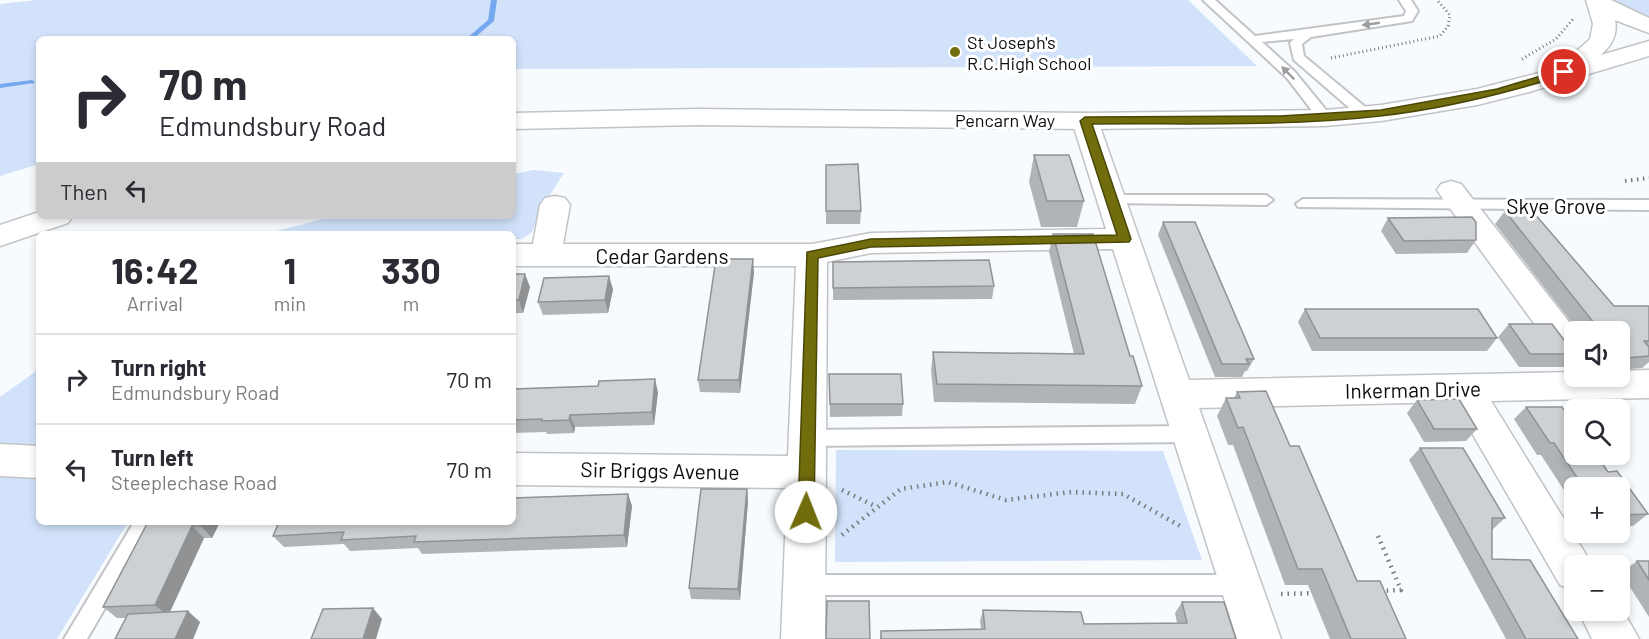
<!DOCTYPE html>
<html lang="en">
<head>
<meta charset="utf-8">
<style>
  body { margin:0; font-family:Barlow,sans-serif; background:#f2f2f3; color:#2b2b33; height:100vh; display:flex; flex-direction:column; font-size:22px; white-space:nowrap }
  * { box-sizing:border-box; margin:0 }
  p { font-size:20px; color:#7c7c81 }
  .icon { flex:none; width:33px; height:33px; fill:none; stroke:currentColor; stroke-width:2; stroke-linecap:round; stroke-linejoin:round }
  .map { position:relative; flex:1; overflow:hidden }
  .panel { position:absolute; left:36px; top:231px; width:480px; height:294px; display:flex; flex-direction:column; background:#fff; border-radius:9px; box-shadow:0 3px 9px #0003 }
  .panel>* { flex:none }
  .guide { position:absolute; left:36px; top:36px; width:480px; height:183px; border-radius:9px; box-shadow:0 3px 9px #0003; background:#fff; color:#2b2b33; overflow:hidden }
  .tools { position:absolute; left:1564px; top:321px; display:grid; gap:12px }
  .tools a { display:grid; place-items:center; width:66px; height:66px; border-radius:9px; background:#fff; box-shadow:0 3px 9px #0003; font-size:30px }
  .pin { position:absolute; display:grid; place-items:center; width:51px; height:51px; color:#fff; margin:-26px; border:3px solid #fff; border-radius:50%; box-shadow:0 2px 6px #0007 }
  .me { position:absolute; width:66px; margin:-33px; rotate:1deg; stroke-linejoin:round; filter:drop-shadow(0 0 4px #0008) }
  .turn { display:flex; align-items:center; gap:21px; height:126px; padding:0 24px; font-size:27px }
  .turn .icon { width:78px; height:78px; stroke-width:2.5 }
  .turn b { display:block; font-size:42px; line-height:51px }
  .then { display:flex; align-items:center; height:57px; padding:0 24px; background:#0003; gap:12px; font-size:22px }
  .eta { display:flex; justify-content:space-evenly; align-items:center; height:102px; text-align:center }
  .eta b { font-size:36px; font-weight:700; line-height:42px }
  ul { padding:0; list-style:none }
  li { display:flex; align-items:center; gap:18px; height:90px; padding:0 24px; border-top:2px solid #e1e1e2 }
  li div { flex:1 }
  li b { display:block; font-size:22px }
  li em { font-style:normal }
  .map>svg:first-child { display:block }
</style>
</head>
<body>
<div class="map">
<svg width="1649" height="639" viewBox="0 0 1649 639">
  <rect width="100%" height="100%" fill="#f8fbfe"/>
  <!-- green -->
  <g fill="#d1e2fa">
    <path d="M37,0H1188L1257,66L513,69V39H39V164L0,176V4Z"/>
    <path d="M1610,0H1649V18Z"/>
    <path d="M533,170L564,173L542,207L532,232L522,239H513V234H265L334,216H513V174Z"/>
    <path d="M39,369V522H128L57,639H0V397Z"/>
    <path d="M836,450L1163,451L1202,560L835,562Z"/>
  </g>
  <g fill="none" stroke-linecap="round" stroke-linejoin="round">
    <!-- stream -->
    <g fill="#75a8ee" fill-rule="evenodd">
      <path d="M491,0H497L494,21L473,39H466L488,20Z"/>
      <path d="M32,80L35,82L34,83L0,88V84Z"/>
    </g>
    <defs>
      <g id="lane">
        <path d="M1203,0H1215L1255,36L1404,16L1406,11L1399,0H1411L1418,11L1412,21L1311,37L1302,44L1304,56L1370,111L1371,114L1365,118L1360,117L1294,60L1290,43L1294,39L1262,42L1295,72L1330,115L1332,118L1325,122L1320,121L1287,78Z"/>
        <path d="M1112,195H1266L1273,200L1266,205L1107,203L1105,200Z"/>
        <path d="M1303,199L1649,200V210L1298,207L1296,204Z"/>
        <path d="M1190,426L1197,429L1199,434L1197,439L1190,442L808,446L801,443L799,438L801,433L808,430Z"/>
        <path d="M134,522H155L87,639H64Z"/>
        <path d="M804,575H1241L1248,578L1252,585L1248,592L1241,595H804L797,592L793,585L797,578Z"/>
      </g>
      <g id="street">
        <path d="M1085,113L1094,115L1098,121L1189,380L1575,372V376H1620V371L1649,370V398L1491,401L1593,566H1575V590L1560,585L1454,402L1199,408L1281,639H1237L1113,249L871,253L827,262L825,639H781L787,488L513,485V453L788,456L796,266H513V244H533L540,205L545,198L555,196L565,198L570,205L563,244H812L871,233L1106,229L1072,121L1076,115Z"/>
        <path d="M1451,181L1461,184L1577,332L1575,367L1563,363L1441,196L1437,190L1441,184Z"/>
        <path d="M0,444L39,446V478L0,476Z"/>
        <path d="M1620,605L1639,639H1592L1578,610H1620Z"/>
      </g>
      <g id="secondary">
        <path d="M1586,0H1611L1649,18V33L1615,20C1618,34 1612,45 1601,55L1649,41V56L1529,92L1477,105L1381,121L1325,126L1085,129L697,125L513,129V113L697,109L1085,113L1325,110L1381,105L1477,89L1558,68L1590,39L1593,24Z"/>
        <path d="M39,212V216H73L68,223L0,246V225Z"/>
      </g>
    </defs>
    <!-- lane casing -->
    <use href="#lane" stroke="#c1c3c7" stroke-width="4"/>
    <!-- street casing -->
    <use href="#street" stroke="#c1c3c7" stroke-width="3"/>
    <!-- secondary casing -->
    <use href="#secondary" stroke="#c1c3c7" stroke-width="3"/>
    <!-- path-far2 -->
    <g stroke="#787a7c" stroke-width="3" stroke-dasharray="1 3" stroke-linecap="butt">
      <path d="M1331,58L1440,36L1448,26L1450,15L1437,0"/>
      <path d="M1522,59L1556,39L1574,18"/>
    </g>
    <!-- path-far1 -->
    <path stroke="#787a7c" stroke-width="4" stroke-dasharray="1.5 4.5" stroke-linecap="butt" d="M1625,181L1649,178"/>
    <!-- path -->
    <g stroke="#787a7c" stroke-width="4.5" stroke-dasharray="1.5 5" stroke-linecap="butt">
      <path d="M842,490L877,507"/>
      <path d="M842,535L901,489L948,482L1006,500L1071,492L1123,494L1184,528"/>
      <path d="M1378,536L1401,590L1380,591"/>
      <path d="M1281,594L1316,593"/>
    </g>
    <!-- lane -->
    <use href="#lane" fill="#fff" fill-rule="evenodd"/>
    <!-- street -->
    <use href="#street" fill="#fff" fill-rule="evenodd"/>
    <!-- secondary -->
    <use href="#secondary" fill="#fff" fill-rule="evenodd"/>
  </g>
  <!-- wall -->
  <g fill="#b1b4b6">
    <path d="M1034,155L1084,201L1077,227H1041L1029,182Z"/>
    <path d="M826,165L861,211L860,224H826Z"/>
    <path d="M1505,211L1614,306H1649V362L1642,368L1620,370V332H1579L1495,224Z"/>
    <path d="M1388,218L1476,240L1467,253L1396,254L1381,231Z"/>
    <path d="M1163,222L1254,359L1247,371H1245L1242,377H1215L1158,235Z"/>
    <path d="M1053,234L1130,356L1142,386L1135,404L934,402L931,370L933,352L1074,354L1049,252Z"/>
    <path d="M833,262L994,286L992,299L833,300Z"/>
    <path d="M754,272L740,393L700,392L698,380Z"/>
    <path d="M513,274L530,287L523,313H513Z"/>
    <path d="M613,289L608,313L543,315L538,302Z"/>
    <path d="M1305,309L1497,338L1487,351H1312L1298,322Z"/>
    <path d="M1509,324L1575,352V358L1567,367H1519L1498,337Z"/>
    <path d="M829,374L903,404L902,416L830,417Z"/>
    <path d="M513,389L658,392L654,425L575,427L574,433L547,434L546,432L513,433Z"/>
    <path d="M1237,392L1290,446L1357,581L1406,639H1330L1308,585H1285L1233,445H1228L1217,416L1226,398H1234Z"/>
    <path d="M1417,400L1477,429L1466,441L1424,442L1407,413Z"/>
    <path d="M1526,407L1608,472L1648,514L1633,526H1620V488H1575V507L1541,455H1537L1514,419Z"/>
    <path d="M1420,448L1505,518L1492,530V559L1578,639H1506L1409,460Z"/>
    <path d="M747,489L748,501L740,600L691,599L689,588Z"/>
    <path d="M628,494L632,506L627,547L422,554L418,548L350,551L344,544L284,547L273,536Z"/>
    <path d="M148,522H220L212,538H204L170,612L200,622L193,639H115L126,618H117L103,607Z"/>
    <path d="M1637,561H1649V617L1621,573Z"/>
    <path d="M1182,602L1236,639H880L881,631L981,629L980,621L983,610L1084,624L1177,623L1175,613Z"/>
  </g>
  <!-- shaded-wall -->
  <g fill="#909294">
    <path d="M753,259L754,272L740,393L739,380Z"/>
    <path d="M525,274L530,287L523,313L519,300Z"/>
    <path d="M609,276L613,289L608,313L605,300Z"/>
    <path d="M655,379L658,392L654,425L652,412Z"/>
    <path d="M570,415L575,427L574,433L569,420Z"/>
    <path d="M747,489L748,501L740,600L738,589Z"/>
    <path d="M628,494L632,506L627,547L624,535Z"/>
    <path d="M203,522H220L212,538L201,526Z"/>
    <path d="M192,526L204,538L168,616L155,605Z"/>
    <path d="M373,608L382,619L376,639H363Z"/>
    <path d="M188,611L200,622L193,639H175Z"/>
  </g>
  <!-- building -->
  <g fill="#ced1d4" stroke="#909294" stroke-width="1.5">
    <path d="M1034,155H1069L1084,201H1047Z"/>
    <path d="M858,164L861,211H826V165Z"/>
    <path d="M1521,198L1614,306H1649V341H1644L1649,347V356L1624,358L1620,354V332H1590L1591,323H1594L1505,211Z"/>
    <path d="M1472,217L1476,222V240L1404,241L1388,218Z"/>
    <path d="M1163,222H1195L1254,359H1246L1249,364H1222Z"/>
    <path d="M1053,234H1093L1130,356H1133L1142,386L937,384L933,352L1084,354Z"/>
    <path d="M716,259H753L739,380H698Z"/>
    <path d="M989,260L994,286L833,288V262Z"/>
    <path d="M513,274H525L519,300H513Z"/>
    <path d="M609,276L605,300L538,302L544,278Z"/>
    <path d="M1305,309H1478L1497,338H1320Z"/>
    <path d="M1509,324H1552L1573,352H1575V354H1530Z"/>
    <path d="M829,374H901L903,404H830Z"/>
    <path d="M655,379L652,412L570,415L569,420L542,421V419L513,420V389L598,386L599,381Z"/>
    <path d="M1266,391L1290,446H1299L1357,581H1380L1406,639H1351L1322,569H1298L1243,427L1238,428L1226,398H1240L1237,392Z"/>
    <path d="M1459,399L1477,429H1434L1417,400Z"/>
    <path d="M1526,407H1562L1575,425V454H1596L1608,472L1617,471L1648,514L1620,515V488H1584L1554,443H1550Z"/>
    <path d="M1420,448H1463L1505,518H1492V559L1530,560L1578,639H1526Z"/>
    <path d="M701,489H747L738,589L689,588Z"/>
    <path d="M628,494L624,535L414,542L416,536L341,540L344,532L273,536L279,522H513V498Z"/>
    <path d="M148,522H203L201,526H192L155,605L103,607Z"/>
    <path d="M1637,561H1649V580Z"/>
    <path d="M827,601H869L870,639H826Z"/>
    <path d="M1182,602H1224L1236,639H881V631L985,629L983,610L1081,612L1084,624L1187,623Z"/>
    <path d="M373,608L363,639H311L323,609Z"/>
    <path d="M188,611L175,639H115L128,614Z"/>
  </g>
  <!-- one-way arrows -->
  <defs><path id="oneway-solid" d="M-6-.8H1V-3.2L6.5 0L1 3.2V.8H-6Z" transform="scale(1.5)"/></defs>
  <g fill="#9d9e9e">
    <use href="#oneway-solid" transform="translate(1371 24) rotate(172)"/>
    <use href="#oneway-solid" transform="translate(1288 73) rotate(-135)"/>
  </g>
  <!-- route -->
  <path fill="#726d0c" stroke="#4a4708" stroke-width="1.5" d="M1564,69L1568,70V74C1507,93 1444,109 1380,116C1285,127 1187,123 1092,124L1131,239L1129,242L871,247L818,258L814,512L812,517L806,519L800,517L798,512L807,252L871,239L1117,235L1080,121L1085,117L1280,116L1381,110L1497,89Z"/>
  <!-- markers -->
  <circle fill="#726d0c" stroke="#fff" stroke-width="2" cx="955" cy="52" r="6"/>
  <g text-anchor="middle" dominant-baseline="central" stroke-width="6" stroke-linejoin="round" paint-order="stroke">
    <!-- far-poi labels -->
    <g font-size="18" fill="#0b0c0d" stroke="#fff" text-anchor="start">
      <text x="967" y="42">St Joseph's<tspan x="967" dy="21">R.C.High School</tspan></text>
    </g>
    <!-- far-street labels -->
    <g font-size="18" fill="#0b0c0d" stroke="#fff">
      <text x="1005" y="120">Pencarn Way</text>
    </g>
    <!-- street labels -->
    <g font-size="21" fill="#0b0c0d" stroke="#fff">
      <text x="1556" y="205">Skye Grove</text>
      <text x="662" y="255">Cedar Gardens</text>
      <text transform="translate(1413 389) rotate(-1)">Inkerman Drive</text>
      <text transform="translate(660 470) rotate(1)">Sir Briggs Avenue</text>
    </g>
  </g>
</svg>
<div class="tools">
<a><svg class="icon" aria-label="sound" viewBox="0 0 24 24"><path d="M4 9h4l5-4v14l-5-4H4zM17 9q2 3 0 6"/></svg></a>
<a><svg class="icon" aria-label="search" viewBox="0 0 24 24"><circle cx="10" cy="10" r="6"/><path d="M15 15l6 6"/></svg></a>
<a>+</a>
<a>−</a>
</div>
<div class="pin" style="left:1564px;top:72px;background:#d93025"><svg class="icon" aria-label="arrive" viewBox="0 0 24 24"><path d="M6 21V4h12l-3 4 3 4H6"/></svg></div>
<svg class="me" style="left:806px;top:512px" viewBox="-20 -20 40 40"><circle r="19" fill="#fff"/><path d="M0-13L10 11 0 6-10 11z" fill="#726d0c"/></svg>
<div class="guide">
<div class="turn"><svg class="icon" aria-label="right" viewBox="0 0 24 24"><path d="M7 20v-9h11M14 6l5 5-5 5"/></svg><div><b>70 m</b>Edmundsbury Road</div></div>
<div class="then">Then<svg class="icon" aria-label="left" viewBox="0 0 24 24"><path d="M17 20v-9H6M10 6l-5 5 5 5"/></svg></div>
</div>
<section class="panel">
<div class="eta">
<div><b>16:42</b><p>Arrival</p></div>
<div><b>1</b><p>min</p></div>
<div><b>330</b><p>m</p></div>
</div>
<ul>
<li><svg class="icon" aria-label="right" viewBox="0 0 24 24"><path d="M7 20v-9h11M14 6l5 5-5 5"/></svg><div><b>Turn right</b><p>Edmundsbury Road</p></div><em>70 m</em></li>
<li><svg class="icon" aria-label="left" viewBox="0 0 24 24"><path d="M17 20v-9H6M10 6l-5 5 5 5"/></svg><div><b>Turn left</b><p>Steeplechase Road</p></div><em>70 m</em></li>
</ul>
</section>
</div>
</body>
</html>
